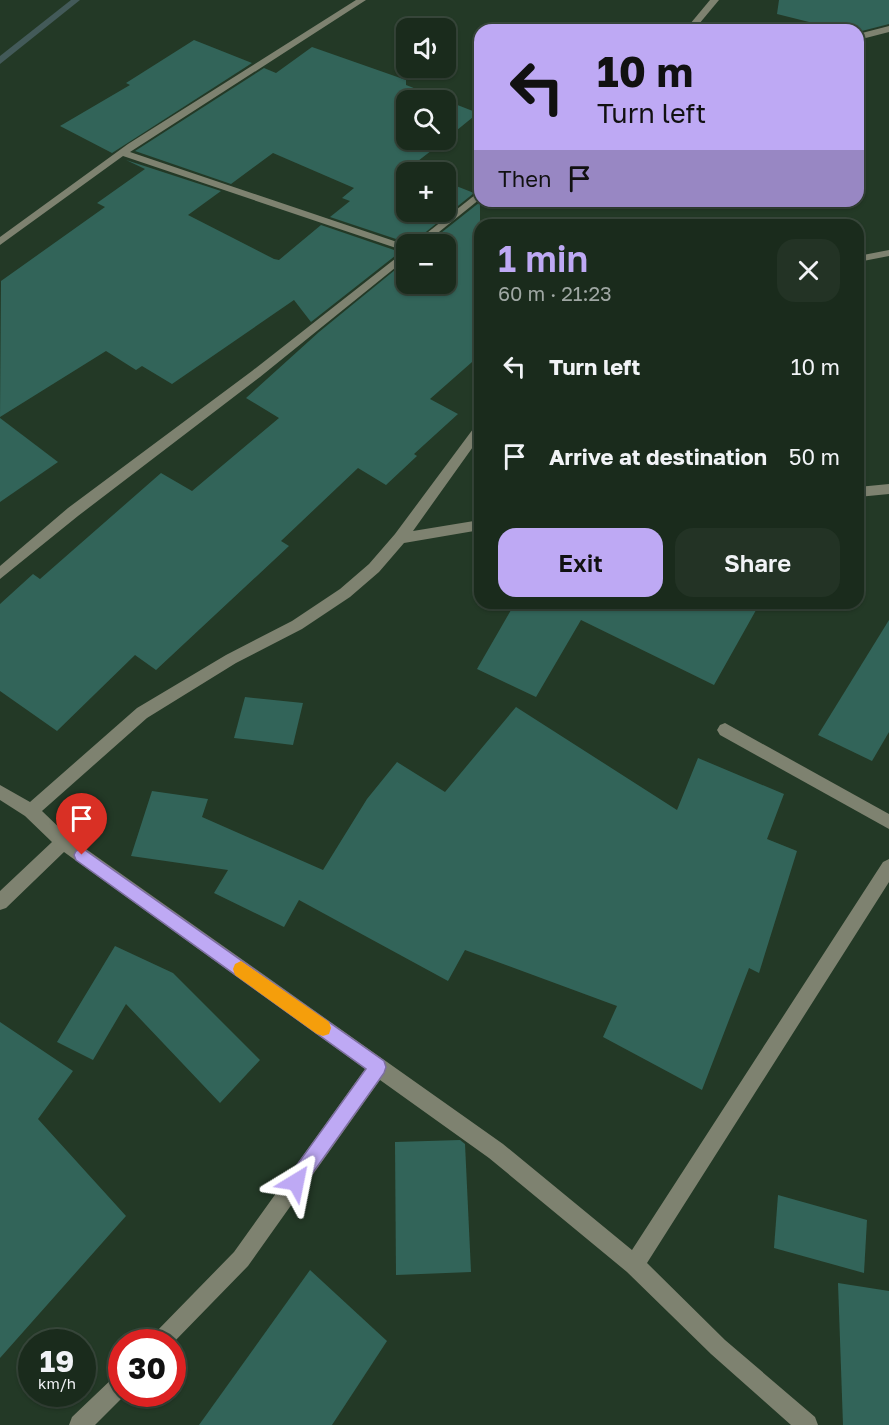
<!DOCTYPE html>
<html lang="en">
<head>
<meta charset="utf-8">
<style>
  body { margin:0; font-family:"Golos Text",sans-serif; background:#233325; color:#f1f3f6; height:100vh; display:flex; flex-direction:column; font-size:22px; white-space:nowrap }
  * { box-sizing:border-box; margin:0 }
  p { font-size:20px; color:#9fa7a3 }
  .icon { flex:none; width:33px; height:33px; fill:none; stroke:currentColor; stroke-width:2; stroke-linecap:round; stroke-linejoin:round }
  .map { position:relative; flex:1; overflow:hidden }
  .panel { position:absolute; left:474px; top:219px; width:390px; height:390px; display:flex; flex-direction:column; background:#1a2b1c; border-radius:18px; box-shadow:0 2px 4px #0004,0 0 0 2px #38473b }
  .panel>* { flex:none }
  .guide { position:absolute; left:474px; top:24px; width:390px; height:183px; border-radius:18px; box-shadow:0 2px 4px #0004,0 0 0 2px #38473b; background:#bea9f4; color:#111; overflow:hidden }
  .buttons { position:absolute; left:396px; top:18px; display:grid; gap:12px }
  .buttons a { display:grid; place-items:center; width:60px; height:60px; border-radius:12px; background:#1a2b1c; box-shadow:0 2px 4px #0004,0 0 0 2px #38473b; font-size:30px }
  .speed { position:absolute; left:18px; top:1329px; display:flex; gap:12px; font-size:30px; font-weight:700; text-align:center }
  .speed>* { display:grid; place-content:center; width:78px; height:78px; border-radius:50%; background:#1a2b1c; box-shadow:0 2px 4px #0004,0 0 0 2px #38473b; line-height:1 }
  .speed small { font-size:15px; font-weight:400 }
  .speed .limit { border:9px solid #d22; background:#fff; color:#111 }
  .pin { position:absolute; display:grid; place-items:center; width:51px; height:51px; color:#fff; margin:-62px -26px; border-radius:50% 50% 50% 0; rotate:-45deg; box-shadow:0 0 6px #0007 }
  .pin .icon { rotate:45deg }
  .me { position:absolute; width:66px; margin:-33px; rotate:35deg; stroke-linejoin:round; filter:drop-shadow(0 0 4px #0008) }
  .turn { display:flex; align-items:center; gap:21px; height:126px; padding:0 24px; font-size:27px }
  .turn .icon { width:78px; height:78px; stroke-width:2.5 }
  .turn b { display:block; font-size:42px; line-height:51px }
  .then { display:flex; align-items:center; height:57px; padding:0 24px; background:#0003; gap:12px; font-size:22px }
  .round { display:grid; place-items:center; flex:none; width:63px; height:63px; border-radius:18px; background:#233325 }
  .summary { display:flex; align-items:center; justify-content:space-between; height:102px; padding:0 24px }
  h1 { font-size:36px; font-weight:600; line-height:45px; color:#bea9f4 }
  .button { display:flex; gap:12px; margin-top:auto; padding:12px 24px }
  .button a { flex:1; height:69px; border-radius:18px; background:#bea9f4; color:#111; font-size:24px; font-weight:600; line-height:69px; text-align:center }
  .button a+a { background:#233325; color:#f1f3f6 }
  ul { padding:0; list-style:none }
  li { display:flex; align-items:center; gap:18px; height:90px; padding:0 24px }
  li div { flex:1 }
  li b { display:block; font-size:22px }
  li em { font-style:normal }
  .map>svg:first-child { display:block }
</style>
</head>
<body>
<div class="map">
<svg width="889" height="1425" viewBox="0 0 889 1425">
  <rect width="100%" height="100%" fill="#233926"/>
  <g fill="none" stroke-linecap="round" stroke-linejoin="round">
    <!-- stream -->
    <path fill="#435a59" fill-rule="evenodd" d="M71,0H80L0,64V56Z"/>
  </g>
  <!-- building -->
  <g fill="#326459">
    <path d="M779,0H889V24L858,32L841,30L777,14Z"/>
    <path d="M194,40L252,63L112,153L60,126L130,85L126,83Z"/>
    <path d="M312,47L406,80V85L478,113L446,139V100H406V140H445L409,168L421,172H406V212H446V182L474,193L411,244L330,217L350,201L342,198L354,188L273,153L231,184L135,151L264,68L276,73Z"/>
    <path d="M126,160L221,191L188,215L274,259L279,260L321,225L400,252L311,322L294,300L172,384L142,366L136,370L106,351L0,417L1,281L105,207L97,203L145,169Z"/>
    <path d="M480,202V355L430,399L458,414L414,454L417,456L386,485L358,468L281,541L289,546L156,670L135,655L57,731L0,691V604L33,574L40,579L161,473L192,491L279,418L246,398L319,332L406,261V284H446V244H427Z"/>
    <path d="M0,418L58,462L0,502Z"/>
    <path d="M515,603H760L714,685L581,620L536,697L477,669Z"/>
    <path d="M889,620V732L872,761L818,735Z"/>
    <path d="M245,697L303,703L293,745L234,738Z"/>
    <path d="M516,707L677,810L698,758L784,794L767,839L797,851L759,973L749,968L702,1090L603,1037L617,1006L465,950L448,981L299,900L284,927L214,893L228,870L131,856L152,791L208,799L202,817L323,870L367,799L397,762L445,792Z"/>
    <path d="M115,946L173,973L260,1060L220,1103L126,1004L93,1060L57,1042Z"/>
    <path d="M0,1022L73,1071L38,1119L126,1216L0,1358Z"/>
    <path d="M460,1140L465,1144L471,1272L396,1275L395,1142Z"/>
    <path d="M778,1195L867,1220L864,1273L774,1248Z"/>
    <path d="M310,1270L387,1341L332,1425H199Z"/>
    <path d="M838,1283L889,1291V1425H843Z"/>
  </g>
  <g fill="none" stroke-linecap="round" stroke-linejoin="round">
    <!-- minor -->
    <g fill="#7e8270" fill-rule="evenodd">
      <path d="M356,0H366L130,152L406,245V259L260,377L78,516L0,579V566L68,508L252,371L405,251L123,156L0,245V237L128,144Z"/>
      <path d="M710,0H719L694,30H685Z"/>
      <path d="M889,26V32L858,40V34Z"/>
      <path d="M480,191V199L424,244H413Z"/>
      <path d="M889,250V256L858,262V256Z"/>
      <path d="M480,424V437L413,531L480,520V530L404,543L379,572L350,597L302,629L236,663L147,718L42,811L69,837L503,1144L632,1250L883,862L889,859V882L647,1263L725,1340L815,1417L818,1425H791L711,1354L627,1272L489,1158L380,1080L248,1266L172,1344L150,1342L153,1335L234,1252L365,1069L64,852L6,908L0,910V891L52,842L25,816L0,800V785L30,802L137,708L226,655L292,621L340,589L369,564L395,534L476,425Z"/>
      <path d="M889,484V494L858,497V487Z"/>
      <path d="M725,723L889,814V829L720,735L717,730L720,725Z"/>
      <path d="M122,1373V1394H126L95,1425H69L72,1417L115,1376Z"/>
    </g>
  </g>
  <!-- route -->
  <path fill="#bea9f4" stroke="#7c6e9f" stroke-width="1.5" d="M82,848L384,1061L386,1067L384,1073L302,1188L296,1191L289,1188L287,1182L289,1176L366,1069L76,860L74,855L76,851Z"/>
  <!-- slow -->
  <path fill="#f59e0b" d="M241,961L329,1022L331,1028L329,1034L323,1036L317,1034L235,975L233,969L235,964Z"/>
</svg>
<div class="buttons">
<a><svg class="icon" aria-label="sound" viewBox="0 0 24 24"><path d="M4 9h4l5-4v14l-5-4H4zM17 9q2 3 0 6"/></svg></a>
<a><svg class="icon" aria-label="search" viewBox="0 0 24 24"><circle cx="10" cy="10" r="6"/><path d="M15 15l6 6"/></svg></a>
<a>+</a>
<a>−</a>
</div>
<div class="speed"><div>19<small>km/h</small></div><div class="limit">30</div></div>
<div class="pin" style="left:82px;top:855px;background:#d93025"><svg class="icon" aria-label="arrive" viewBox="0 0 24 24"><path d="M6 21V4h12l-3 4 3 4H6"/></svg></div>
<svg class="me" style="left:296px;top:1182px" viewBox="-20 -20 40 40"><path d="M0-17L14 15 0 8-14 15z" fill="#bea9f4" stroke="#fff" stroke-width="4"/></svg>
<div class="guide">
<div class="turn"><svg class="icon" aria-label="left" viewBox="0 0 24 24"><path d="M17 20v-9H6M10 6l-5 5 5 5"/></svg><div><b>10 m</b>Turn left</div></div>
<div class="then">Then<svg class="icon" aria-label="arrive" viewBox="0 0 24 24"><path d="M6 21V4h12l-3 4 3 4H6"/></svg></div>
</div>
<section class="panel">
<div class="summary"><div><h1>1 min</h1><p>60 m · 21:23</p></div><a class="round"><svg class="icon" aria-label="close" viewBox="0 0 24 24"><path d="M6 6l12 12M18 6L6 18"/></svg></a></div>
<ul>
<li><svg class="icon" aria-label="left" viewBox="0 0 24 24"><path d="M17 20v-9H6M10 6l-5 5 5 5"/></svg><div><b>Turn left</b></div><em>10 m</em></li>
<li><svg class="icon" aria-label="arrive" viewBox="0 0 24 24"><path d="M6 21V4h12l-3 4 3 4H6"/></svg><div><b>Arrive at destination</b></div><em>50 m</em></li>
</ul>
<div class="button"><a>Exit</a><a>Share</a></div>
</section>
</div>
</body>
</html>
